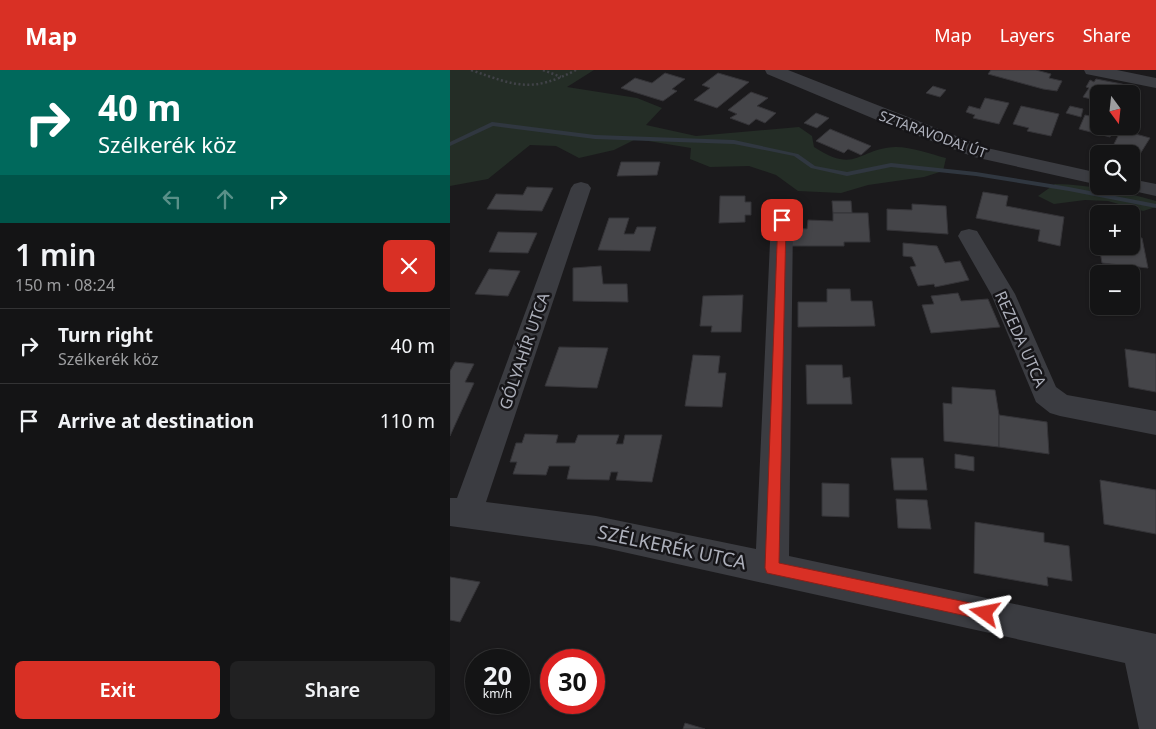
<!DOCTYPE html>
<html lang="en">
<head>
<meta charset="utf-8">
<style>
  body { margin:0; font-family:"Noto Sans",sans-serif; background:#212122; color:#f1f3f6; height:100vh; display:flex; flex-direction:column; font-size:19px; white-space:nowrap }
  * { box-sizing:border-box; margin:0 }
  p { font-size:16px; color:#9d9ea0 }
  .icon { flex:none; width:28px; height:28px; fill:none; stroke:currentColor; stroke-width:2; stroke-linecap:round; stroke-linejoin:round }
  .map { position:relative; flex:1; overflow:hidden }
  .side { display:flex; flex-direction:column; background:#141415; width:450px }
  .side>* { flex:none }
  .guide { background:#00695c; color:#fff; overflow:hidden }
  .needle { width:32px; rotate:165deg }
  .buttons { position:absolute; left:640px; top:15px; display:grid; gap:10px }
  .buttons a { display:grid; place-items:center; width:50px; height:50px; border-radius:8px; background:#141415; box-shadow:0 1px 4px #0004,0 0 0 1px #333334; font-size:25px }
  .speed { position:absolute; left:15px; top:579px; display:flex; gap:10px; font-size:25px; font-weight:700; text-align:center }
  .speed>* { display:grid; place-content:center; width:65px; height:65px; border-radius:50%; background:#141415; box-shadow:0 1px 4px #0004,0 0 0 1px #333334; line-height:1 }
  .speed small { font-size:12px; font-weight:400 }
  .speed .limit { border:8px solid #d22; background:#fff; color:#111 }
  .pin { position:absolute; display:grid; place-items:center; width:42px; height:42px; color:#fff; margin:-21px; border-radius:10px; box-shadow:0 2px 8px #0006 }
  .me { position:absolute; width:55px; margin:-28px; rotate:282deg; stroke-linejoin:round; filter:drop-shadow(0 0 4px #0008) }
  .turn { display:flex; align-items:center; gap:18px; height:105px; padding:0 15px; font-size:22px }
  .turn .icon { width:65px; height:65px; stroke-width:2.5 }
  .turn b { display:block; font-size:35px; line-height:42px }
  .lanes { display:flex; align-items:center; height:48px; padding:0 15px; background:#0003; justify-content:center; gap:25px; direction:ltr }
  .lanes .off { opacity:.35 }
  .round { display:grid; place-items:center; flex:none; width:52px; height:52px; border-radius:8px; background:#212122 }
  .overview { display:flex; align-items:center; justify-content:space-between; height:85px; padding:0 15px }
  h1 { font-size:30px; font-weight:600; line-height:38px }
  .primary-button { display:flex; gap:10px; margin-top:auto; padding:10px 15px }
  .primary-button a { flex:1; height:58px; border-radius:8px; background:#d93025; color:#fff; font-size:20px; font-weight:600; line-height:58px; text-align:center }
  .primary-button a+a { background:#212122; color:#f1f3f6 }
  ul { padding:0; list-style:none }
  li { display:flex; align-items:center; gap:15px; height:75px; padding:0 15px; border-top:1px solid #333334 }
  li div { flex:1 }
  li b { display:block; font-size:19px }
  li em { font-style:normal }
  header { display:flex; align-items:center; gap:30px; box-sizing:border-box; height:70px; padding:0 25px; background:#d93025; color:#fff }
  header strong { font-size:24px }
  nav { display:flex; gap:28px; margin-inline-start:auto; font-size:18px }
  main { display:flex; flex:1; min-height:0 }
  .map>svg:first-child { display:block }
</style>
</head>
<body>
<header>
<strong>Map</strong>
<nav><a>Map</a><a>Layers</a><a>Share</a></nav>
</header>
<main>
<section class="side">
<div class="guide">
<div class="turn"><svg class="icon" aria-label="right" viewBox="0 0 24 24"><path d="M7 20v-9h11M14 6l5 5-5 5"/></svg><div><b>40 m</b>Szélkerék köz</div></div>
<div class="lanes"><svg class="icon off" aria-label="left" viewBox="0 0 24 24"><path d="M17 20v-9H6M10 6l-5 5 5 5"/></svg><svg class="icon off" aria-label="ahead" viewBox="0 0 24 24"><path d="M12 20V5M6 11l6-6 6 6"/></svg><svg class="icon" aria-label="right" viewBox="0 0 24 24"><path d="M7 20v-9h11M14 6l5 5-5 5"/></svg></div>
</div>
<div class="overview"><div><h1>1 min</h1><p>150 m · 08:24</p></div><a class="round" style="background:#d93025;color:#fff"><svg class="icon" aria-label="close" viewBox="0 0 24 24"><path d="M6 6l12 12M18 6L6 18"/></svg></a></div>
<ul>
<li><svg class="icon" aria-label="right" viewBox="0 0 24 24"><path d="M7 20v-9h11M14 6l5 5-5 5"/></svg><div><b>Turn right</b><p>Szélkerék köz</p></div><em>40 m</em></li>
<li><svg class="icon" aria-label="arrive" viewBox="0 0 24 24"><path d="M6 21V4h12l-3 4 3 4H6"/></svg><div><b>Arrive at destination</b></div><em>110 m</em></li>
</ul>
<div class="primary-button"><a>Exit</a><a>Share</a></div>
</section>
<div class="map">
<svg width="706" height="659" viewBox="0 0 706 659">
  <rect width="100%" height="100%" fill="#1b1a1c"/>
  <!-- green -->
  <g fill="#242d26">
    <path d="M0,0H144L117,17L187,28L212,38L196,55L246,66L349,57L362,66L364,77C407,105 408,78 446,77C462,77 480,84 496,88L493,101L474,107L418,115L391,123L348,121L326,105L299,96L260,97L240,89L241,78L186,69L164,80L129,88L106,76L80,75L38,109L0,116Z"/>
    <path d="M605,114C641,115 672,121 706,131V137L693,141L658,131L635,130L604,134L588,126Z"/>
  </g>
  <g fill="none" stroke-linecap="round" stroke-linejoin="round">
    <!-- stream -->
    <path fill="#303740" fill-rule="evenodd" d="M42,52L145,65L284,70L348,84L365,96L397,102L441,93L526,102L619,117L706,134V138L619,121L526,106L441,97L397,106L361,98L344,86L284,74L145,69L43,56L0,76V72Z"/>
  </g>
  <!-- building -->
  <g fill="#454549" stroke="#353438">
    <path d="M541,0H586L601,4L599,8L612,11L607,21L593,19L538,4Z"/>
    <path d="M215,3L235,9L222,19L227,21L213,31L171,18L185,8L202,13Z"/>
    <path d="M268,3L299,12L267,38L244,30L260,18L252,15Z"/>
    <path d="M646,9L672,14L682,18L679,21L687,23L682,31L681,24H649V31L633,27L639,18L636,17L640,10L644,12Z"/>
    <path d="M483,16L496,20L490,27L476,23Z"/>
    <path d="M301,22L318,28L307,36L326,43L315,53L306,49L299,55L280,48L287,44L278,40Z"/>
    <path d="M535,28L559,33L549,54L523,48L525,45L516,42L519,36L530,39Z"/>
    <path d="M571,36L609,44L601,66L577,61L579,58L563,54Z"/>
    <path d="M620,36L633,39L631,47L616,43Z"/>
    <path d="M366,43L379,48L367,58L354,53Z"/>
    <path d="M635,45L649,48V56H664L660,67L629,59Z"/>
    <path d="M380,59L421,76L411,85L398,79L394,83L366,71Z"/>
    <path d="M671,60L700,68L685,92L681,91V84H659Z"/>
    <path d="M171,92H210L207,105L167,106Z"/>
    <path d="M77,117L103,118L92,141L37,139L46,124L73,125Z"/>
    <path d="M533,122L558,126L556,136L614,147L610,176L588,171L590,160L526,148Z"/>
    <path d="M270,126H295V132H301V145H295V152L269,153Z"/>
    <path d="M382,131H401L402,143H383Z"/>
    <path d="M462,134L496,136L498,164L437,160V139L462,140Z"/>
    <path d="M383,143H418L420,172H394V176H338L339,158L357,159L358,150L383,151Z"/>
    <path d="M159,148H179L174,164H184L187,157H206L200,181L148,180Z"/>
    <path d="M48,162L87,163L78,183L39,182Z"/>
    <path d="M681,167L692,168L698,198L652,193L649,176H681Z"/>
    <path d="M453,173L487,176L495,193L510,191L519,210L485,217L484,214L468,216L460,197L466,196L462,187L453,186Z"/>
    <path d="M151,196L153,214H177L178,232L123,231V198Z"/>
    <path d="M39,199L70,201L58,226L25,224Z"/>
    <path d="M377,219H400L401,231H422L425,256L348,257V232H377Z"/>
    <path d="M508,223L511,231L538,229L550,257L481,263L472,235L484,234L481,226Z"/>
    <path d="M293,225L291,262H261L262,256H250L253,226Z"/>
    <path d="M109,277L158,278L147,318L95,316Z"/>
    <path d="M675,279L706,284V322L679,317Z"/>
    <path d="M243,285L270,286L268,303H276L272,337L235,336Z"/>
    <path d="M5,292L24,294L15,312L24,313L0,366V301Z"/>
    <path d="M356,295H392L393,308L400,307L402,334H357Z"/>
    <path d="M502,317L545,320L549,345V377L494,371L493,333L502,334Z"/>
    <path d="M549,345L597,352L599,384L549,377Z"/>
    <path d="M75,364L108,365L106,373H125L128,365H169L166,374H173L175,365H212L202,412L166,410L168,402H161L159,410L117,409L120,396H99L96,405L63,404L67,392H60L66,373H72Z"/>
    <path d="M505,384L524,387V401L505,398Z"/>
    <path d="M441,388H473L477,420H444Z"/>
    <path d="M650,410L706,420V464L654,454Z"/>
    <path d="M372,413L399,414V447L372,446Z"/>
    <path d="M446,429L477,430L481,459L448,458Z"/>
    <path d="M525,452L594,463V472L619,476L622,511L597,507L598,516L524,503Z"/>
    <path d="M0,507L30,512L10,552L0,550Z"/>
    <path d="M235,653L255,659H233Z"/>
  </g>
  <g fill="none" stroke-linecap="round" stroke-linejoin="round">
    <!-- path -->
    <g stroke="#414348" stroke-width="2.5" stroke-dasharray="2 2.5" stroke-linecap="butt">
      <path d="M21,0C66,16 82,23 126,0"/>
      <path d="M93,0L111,7"/>
    </g>
    <!-- minor -->
    <g fill="#3b3c41" fill-rule="evenodd">
      <path d="M315,0H338L537,78L649,103V115L524,87L434,53L317,4Z"/>
      <path d="M634,0H667L706,8V18L636,4Z"/>
      <path d="M681,109L706,114V126L674,119L672,116H681Z"/>
      <path d="M131,112L138,114L141,118L36,432L146,446L306,479L321,150L324,145L332,143L340,145L343,150L339,486L706,564V659H689L675,593L146,476L0,456V428H7L121,118L124,114Z"/>
      <path d="M519,159L527,161L565,224L606,317L617,325L706,341V365L610,346L600,343L586,332L541,224L508,166L511,161Z"/>
    </g>
  </g>
  <!-- route -->
  <path fill="#d93025" stroke="#8d1f18" d="M328,148L336,150L329,493L535,536L540,538L542,543L540,548L535,550L317,503L315,498Z"/>
  <g text-anchor="middle" dominant-baseline="central" stroke-width="5" stroke-linejoin="round" paint-order="stroke">
    <!-- far-street labels -->
    <g font-size="14" fill="#adb0bb" stroke="#161518">
      <text transform="translate(483 64) rotate(20)">SZTARAVODAI ÚT</text>
    </g>
    <!-- street labels -->
    <g font-size="16" fill="#adb0bb" stroke="#161518">
      <text transform="translate(571 269) rotate(66)">REZEDA UTCA</text>
      <text transform="translate(74 281) rotate(-71)">GÓLYAHÍR UTCA</text>
    </g>
    <!-- near-street labels -->
    <g font-size="19" fill="#adb0bb" stroke="#161518">
      <text transform="translate(222 477) rotate(12)">SZÉLKERÉK UTCA</text>
    </g>
  </g>
</svg>
<div class="buttons">
<a><svg class="needle" viewBox="-14 -14 28 28"><path d="M0-13l5 13h-10z" fill="#e53935"/><path d="M0 13l5-13h-10z" fill="#9d9ea0"/></svg></a>
<a><svg class="icon" aria-label="search" viewBox="0 0 24 24"><circle cx="10" cy="10" r="6"/><path d="M15 15l6 6"/></svg></a>
<a>+</a>
<a>−</a>
</div>
<div class="speed"><div>20<small>km/h</small></div><div class="limit">30</div></div>
<div class="pin" style="left:332px;top:150px;background:#d93025"><svg class="icon" aria-label="arrive" viewBox="0 0 24 24"><path d="M6 21V4h12l-3 4 3 4H6"/></svg></div>
<svg class="me" style="left:535px;top:543px" viewBox="-20 -20 40 40"><path d="M0-17L14 15 0 8-14 15z" fill="#d93025" stroke="#fff" stroke-width="4"/></svg>
</div>
</main>
</body>
</html>
